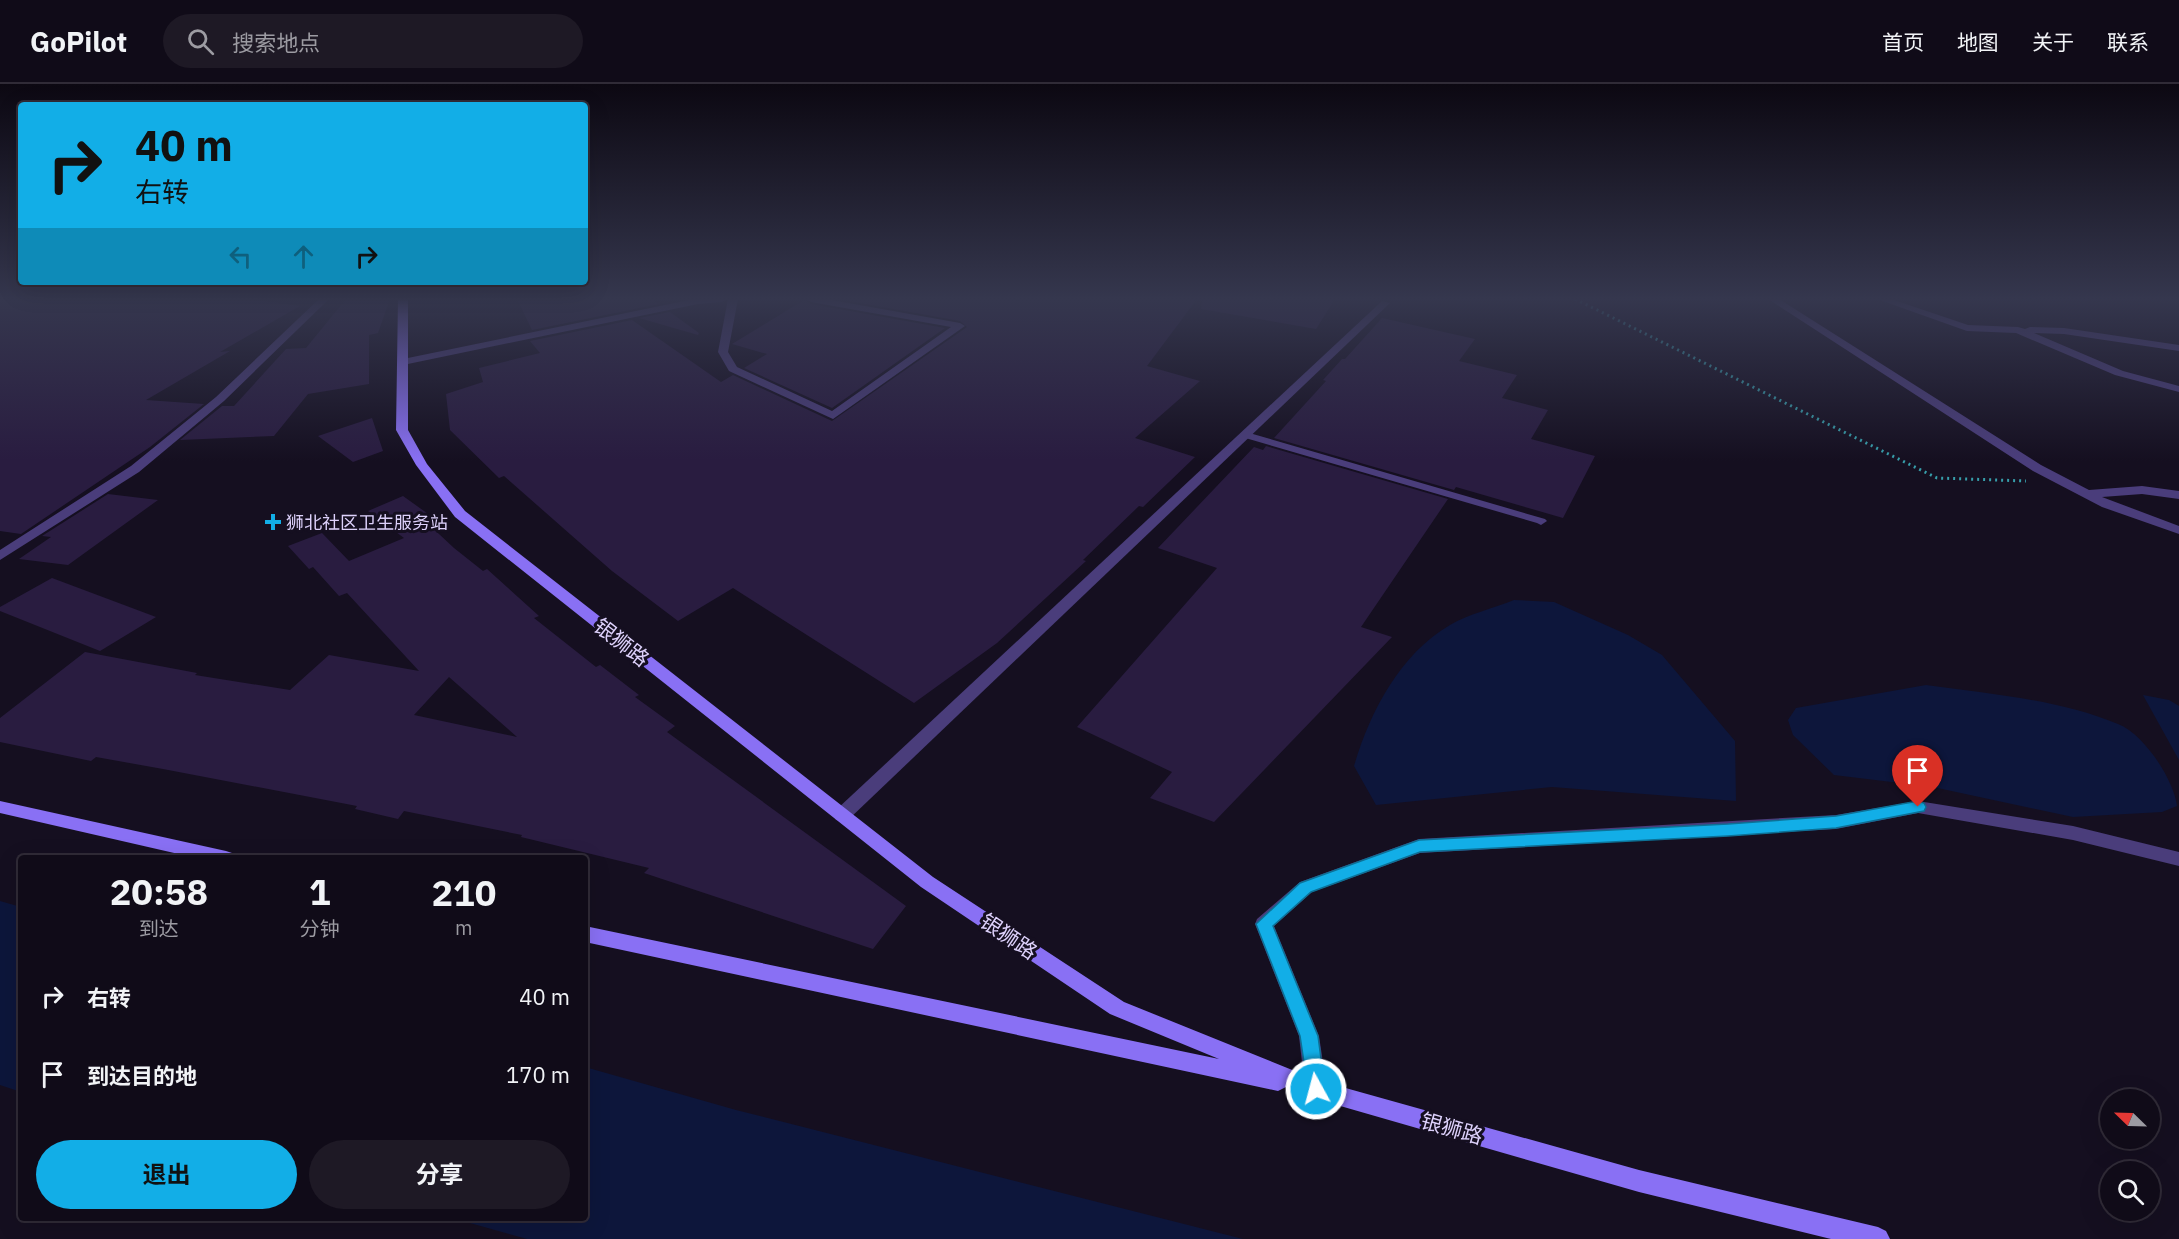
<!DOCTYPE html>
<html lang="zh">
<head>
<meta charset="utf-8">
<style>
  body { margin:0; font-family:"IBM Plex Sans","Noto Sans SC",sans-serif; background:#1e1925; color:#f1f3f6; height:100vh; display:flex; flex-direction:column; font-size:22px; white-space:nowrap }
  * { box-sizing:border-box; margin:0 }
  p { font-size:20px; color:#9c9ba2 }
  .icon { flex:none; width:33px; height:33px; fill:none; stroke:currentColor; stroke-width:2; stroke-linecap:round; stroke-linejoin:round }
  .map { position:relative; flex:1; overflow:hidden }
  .drawer { position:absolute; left:18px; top:771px; width:570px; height:366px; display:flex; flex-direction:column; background:#100b18; border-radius:6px; box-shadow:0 6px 24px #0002,0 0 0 2px #302b37 }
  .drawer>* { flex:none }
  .guide { position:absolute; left:18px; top:18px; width:570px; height:183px; border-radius:6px; box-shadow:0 6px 24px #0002,0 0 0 2px #302b37; background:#12aee7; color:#111; overflow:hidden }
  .needle { width:39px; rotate:293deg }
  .fabs { position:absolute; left:2100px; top:1005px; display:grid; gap:12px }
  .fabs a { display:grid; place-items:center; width:60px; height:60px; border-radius:50%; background:#100b18; box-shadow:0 6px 24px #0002,0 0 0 2px #302b37; font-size:30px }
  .pin { position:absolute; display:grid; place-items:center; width:51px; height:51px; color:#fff; margin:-62px -26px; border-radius:50% 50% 50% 0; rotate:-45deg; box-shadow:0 0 6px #0007 }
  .pin .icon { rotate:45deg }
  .me { position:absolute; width:66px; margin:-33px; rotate:353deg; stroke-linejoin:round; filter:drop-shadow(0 0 4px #0008) }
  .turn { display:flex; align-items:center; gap:21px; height:126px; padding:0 18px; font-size:27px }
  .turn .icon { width:78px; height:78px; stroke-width:2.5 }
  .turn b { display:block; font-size:42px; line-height:51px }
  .lanes { display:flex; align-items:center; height:57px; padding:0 18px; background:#0003; justify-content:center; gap:30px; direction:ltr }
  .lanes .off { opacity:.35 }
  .eta { display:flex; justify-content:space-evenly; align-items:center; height:102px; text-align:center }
  .eta b { font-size:36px; font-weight:700; line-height:42px }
  .cta { display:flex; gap:12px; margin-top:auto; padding:12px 18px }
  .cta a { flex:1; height:69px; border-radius:36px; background:#12aee7; color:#111; font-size:24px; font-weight:700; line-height:69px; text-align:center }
  .cta a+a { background:#1e1925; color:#f1f3f6 }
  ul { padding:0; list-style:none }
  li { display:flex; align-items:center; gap:18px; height:78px; padding:0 18px }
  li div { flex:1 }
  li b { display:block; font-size:22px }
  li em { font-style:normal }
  header { display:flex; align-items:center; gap:36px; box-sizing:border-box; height:84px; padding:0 30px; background:#100b18; border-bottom:2px solid #302b37 }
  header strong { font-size:28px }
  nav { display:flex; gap:33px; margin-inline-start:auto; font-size:21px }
  .search { width:420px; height:54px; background:#1e1925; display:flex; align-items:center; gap:15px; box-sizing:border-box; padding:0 21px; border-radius:33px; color:#9c9ba2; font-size:22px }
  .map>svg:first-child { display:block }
</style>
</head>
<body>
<header>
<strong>GoPilot</strong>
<div class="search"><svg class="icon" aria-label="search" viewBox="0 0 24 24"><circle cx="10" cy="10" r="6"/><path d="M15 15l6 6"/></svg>搜索地点</div>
<nav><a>首页</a><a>地图</a><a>关于</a><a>联系</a></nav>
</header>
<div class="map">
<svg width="2179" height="1155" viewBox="0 0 2179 1155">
  <rect width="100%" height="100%" fill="#150f20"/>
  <!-- water -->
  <g fill="#0d163b">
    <path d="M1514,516L1554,518L1628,551L1662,571L1735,657L1736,717L1552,703L1376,721L1354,682C1370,628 1400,570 1450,541C1469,530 1494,524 1514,516Z"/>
    <path d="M1926,601C1989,610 2058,615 2118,640C2144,650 2174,696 2177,722L2162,728L2073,733L1933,703L1834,691L1793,651L1788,636L1796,624Z"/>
    <path d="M2143,611L2169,616L2179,622V676Z"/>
    <path d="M0,817L21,823V1008L0,1001Z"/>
    <path d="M585,983L736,1026L1243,1155H527L452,1134H585Z"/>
  </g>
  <!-- building -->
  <g fill="#291c40" fill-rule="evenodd">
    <path d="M0,215H249L300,222L220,268L230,267L146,316L204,320L150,363L21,450L0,447Z"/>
    <path d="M346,215H390L378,249L369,251V300L308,310L274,352L180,356L222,322H234L286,265L306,264Z"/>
    <path d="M517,215H652L659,220L532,246Z"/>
    <path d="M838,215H1197L1147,282L1200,297L1135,354L1195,373L1143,423L1139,422L1083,476L1086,477L997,559L914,619L733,504L678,537L612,487L504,392L499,394L450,346L446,310L483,298L479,284L540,269L530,257L632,236L721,298L733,291L832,337L967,243L960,237Z"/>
    <path d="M1202,215H1335L1316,245L1201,225Z"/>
    <path d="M804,216L811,220L945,244L832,324L744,284L767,270L732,260Z"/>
    <path d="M670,228L699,249L698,251L639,234Z"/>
    <path d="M1382,234L1475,255L1459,277L1517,291L1502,314L1548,326L1531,355L1595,372L1563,434L1456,403L1454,406L1274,354L1326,297L1323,296L1342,275H1345Z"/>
    <path d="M372,334L383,367L353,378L318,352Z"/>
    <path d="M1266,362L1448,415L1361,543L1392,553L1214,738L1150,714L1172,688L1077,643L1217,484L1158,464L1254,363L1263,366Z"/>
    <path d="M108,410L158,416L68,481L19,475L51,453L42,452Z"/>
    <path d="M403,412L431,432L424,436L454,464L483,487L487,485L539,532L534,534L596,583L600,581L639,611L635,613L675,642L667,648L906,822L873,865L644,789L649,784L521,753L522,751L404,727L398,735L355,725L357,722L163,685L96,673L91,677L0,658V634L85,568L197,589L195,591L290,606L329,571L419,587L347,509L339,512L313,483L309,485L288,462L322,449L349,477L404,454L368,427ZM449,593L517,653L414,631Z"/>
    <path d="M52,494L156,533L100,567L0,527V523Z"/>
  </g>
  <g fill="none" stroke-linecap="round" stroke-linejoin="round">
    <!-- path -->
    <path stroke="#379eaa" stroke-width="3" stroke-dasharray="2 4" stroke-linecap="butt" d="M1575,215L1937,394L2026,397"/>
    <!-- lane -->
    <path fill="#4a3d7b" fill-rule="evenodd" d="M1246,348L1545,435L1547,437L1541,441L1537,439L1242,353L1241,351Z"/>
    <!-- street -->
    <g fill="#4a3d7b" fill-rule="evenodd">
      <path d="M319,215H329L224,317L139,388L0,476V466L131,382L216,313Z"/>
      <path d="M694,215H727L722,218L698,220L403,281L398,278L403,275Z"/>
      <path d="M728,215H738L728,268L737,283L832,327L951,243L811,218L806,215H826L960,239L965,242L833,335L729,287L718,268Z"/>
      <path d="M1768,215H1779L2041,381L2089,406L2142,402L2179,407V415L2142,410L2102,413L2179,442V450L2102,423L2033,387Z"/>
      <path d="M1877,215H1891L1968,241L2018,243L2025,245L2030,243L2064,244L2179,261V267L2064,250L2034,249L2123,287L2179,302V308L2115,291L2016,249L1967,247Z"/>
      <path d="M1382,217L1390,219L848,736L842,737L836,736L833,731L836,726Z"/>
      <path d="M1918,717L2073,742L2179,768V782L2073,756L1918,729L1836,745L1420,769L1312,808L1274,842L1319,952L1327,1005L1323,1012L1316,1015L1309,1012L1305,1005L1299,952L1255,840L1257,835L1300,798L1419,755L1836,731Z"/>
    </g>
    <!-- secondary -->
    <g fill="#8970f4" fill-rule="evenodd">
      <path d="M398,215H408V346L427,380L465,427L933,793L1124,918L1317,996L1639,1086L1878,1143L1886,1147L1890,1155H1831L1639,1108L1316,1015L1286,1003L1278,1007L585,858V842L1219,975L1110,930L921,803L455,433L416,381L396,346Z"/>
      <path d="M0,717L226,767L232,769L235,774H196L0,729Z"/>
    </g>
  </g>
  <!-- sky -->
  <linearGradient id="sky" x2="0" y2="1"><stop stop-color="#0c0812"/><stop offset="0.57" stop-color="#35374e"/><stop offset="1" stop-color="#35374e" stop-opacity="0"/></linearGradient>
  <rect width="2179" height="377" fill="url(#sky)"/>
  <!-- route -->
  <path fill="#12aee7" stroke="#0c7196" stroke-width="1.5" d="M1918,717L1924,719L1926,723L1924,727L1836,744L1728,752L1420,768L1311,808L1273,842L1318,952L1325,1005L1323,1011L1316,1014L1309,1011L1300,952L1256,840L1300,799L1419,756L1728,740L1836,732Z"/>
  <!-- markers -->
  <path fill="#12aee7" stroke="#150f20" stroke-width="2" d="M270 429h6v6h6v6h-6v6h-6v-6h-6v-6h6z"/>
  <g text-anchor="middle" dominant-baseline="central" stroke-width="6" stroke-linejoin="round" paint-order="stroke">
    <!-- poi labels -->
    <g font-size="18" fill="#ddd1fb" stroke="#150f20" text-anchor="start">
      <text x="286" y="438">狮北社区卫生服务站</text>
    </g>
    <!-- near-street labels -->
    <g font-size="21" fill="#ddd1fb" stroke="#150f20">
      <text transform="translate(622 558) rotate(38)">银狮路</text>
      <text transform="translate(1009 852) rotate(34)">银狮路</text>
      <text transform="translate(1452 1044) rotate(16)">银狮路</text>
    </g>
  </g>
</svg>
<div class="fabs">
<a><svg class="needle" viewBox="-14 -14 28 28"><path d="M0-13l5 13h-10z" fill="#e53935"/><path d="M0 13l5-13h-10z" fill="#9c9ba2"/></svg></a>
<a><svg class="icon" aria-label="search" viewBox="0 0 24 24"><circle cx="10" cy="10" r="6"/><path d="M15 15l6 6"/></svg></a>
</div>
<div class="pin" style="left:1918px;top:723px;background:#d93025"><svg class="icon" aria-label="arrive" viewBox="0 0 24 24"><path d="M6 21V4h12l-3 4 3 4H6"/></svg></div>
<svg class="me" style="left:1316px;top:1005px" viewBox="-20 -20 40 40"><circle r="17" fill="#12aee7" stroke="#fff" stroke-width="3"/><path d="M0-11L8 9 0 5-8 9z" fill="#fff"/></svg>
<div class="guide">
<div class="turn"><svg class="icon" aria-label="right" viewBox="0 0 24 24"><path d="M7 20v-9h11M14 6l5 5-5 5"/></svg><div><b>40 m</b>右转</div></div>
<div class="lanes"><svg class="icon off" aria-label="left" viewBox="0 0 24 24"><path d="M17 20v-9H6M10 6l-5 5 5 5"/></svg><svg class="icon off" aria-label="ahead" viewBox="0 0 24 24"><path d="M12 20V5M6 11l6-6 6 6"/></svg><svg class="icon" aria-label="right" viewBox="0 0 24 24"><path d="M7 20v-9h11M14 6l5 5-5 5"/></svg></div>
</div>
<section class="drawer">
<div class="eta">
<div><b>20:58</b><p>到达</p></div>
<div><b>1</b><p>分钟</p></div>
<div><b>210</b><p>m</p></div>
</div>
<ul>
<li><svg class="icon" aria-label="right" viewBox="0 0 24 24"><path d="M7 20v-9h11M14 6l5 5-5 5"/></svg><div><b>右转</b></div><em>40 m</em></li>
<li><svg class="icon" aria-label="arrive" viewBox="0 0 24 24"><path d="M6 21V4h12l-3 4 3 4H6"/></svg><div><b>到达目的地</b></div><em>170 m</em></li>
</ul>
<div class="cta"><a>退出</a><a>分享</a></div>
</section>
</div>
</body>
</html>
